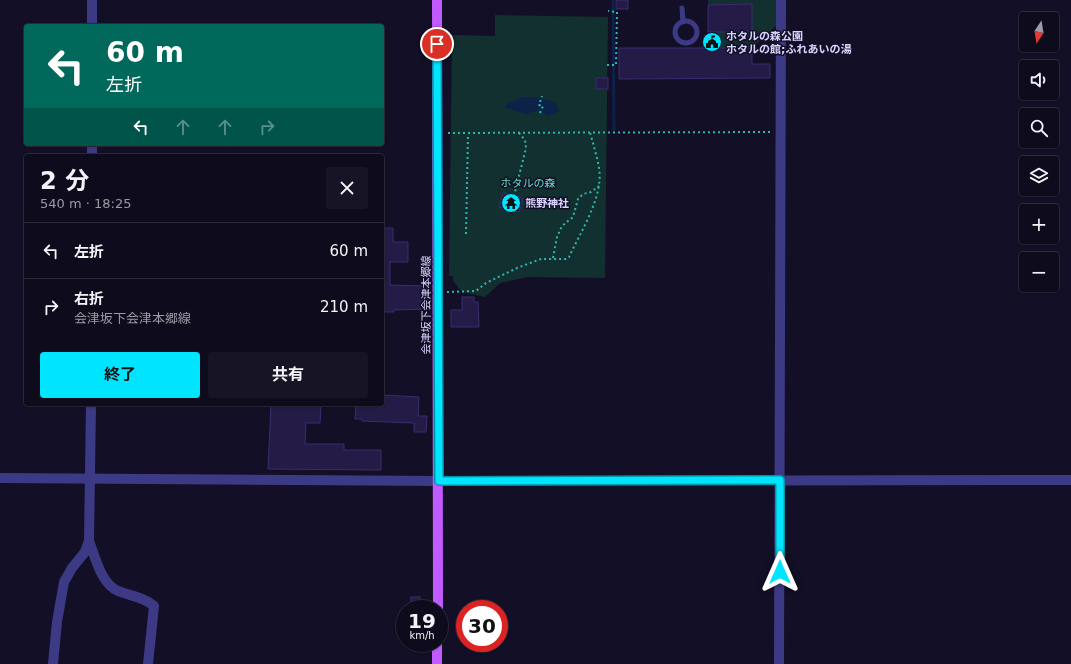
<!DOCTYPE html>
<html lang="ja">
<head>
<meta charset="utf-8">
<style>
  body { margin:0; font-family:"DejaVu Sans","Noto Sans JP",sans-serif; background:#171425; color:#f1f3f6; height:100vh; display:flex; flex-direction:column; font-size:15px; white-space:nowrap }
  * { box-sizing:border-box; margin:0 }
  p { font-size:13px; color:#9b9ba3 }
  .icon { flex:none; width:22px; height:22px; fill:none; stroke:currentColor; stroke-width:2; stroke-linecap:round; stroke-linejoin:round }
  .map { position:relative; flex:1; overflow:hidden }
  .side { position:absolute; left:24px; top:154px; width:360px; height:252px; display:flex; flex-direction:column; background:#0e0b1c; border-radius:4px; box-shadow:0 1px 3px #0004,0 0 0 1px #2e2b3b }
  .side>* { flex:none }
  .top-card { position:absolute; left:24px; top:24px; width:360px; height:122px; border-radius:4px; box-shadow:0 1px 3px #0004,0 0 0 1px #2e2b3b; background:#00695c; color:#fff; overflow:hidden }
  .needle { width:26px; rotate:192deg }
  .fabs { position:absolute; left:1019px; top:12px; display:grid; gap:8px }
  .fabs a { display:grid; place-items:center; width:40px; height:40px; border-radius:4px; background:#0e0b1c; box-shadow:0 1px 3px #0004,0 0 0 1px #2e2b3b; font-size:20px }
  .speed { position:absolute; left:396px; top:600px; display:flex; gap:8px; font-size:20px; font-weight:700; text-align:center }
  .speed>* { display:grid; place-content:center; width:52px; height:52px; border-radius:50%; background:#0e0b1c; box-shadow:0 1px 3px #0004,0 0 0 1px #2e2b3b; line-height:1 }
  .speed small { font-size:10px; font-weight:400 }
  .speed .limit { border:6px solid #d22; background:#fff; color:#111 }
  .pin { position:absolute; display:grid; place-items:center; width:34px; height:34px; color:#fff; margin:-17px; border:2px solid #fff; border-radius:50%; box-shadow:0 1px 4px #0007 }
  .me { position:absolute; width:44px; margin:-22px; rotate:0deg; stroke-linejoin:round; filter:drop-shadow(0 0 3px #0008) }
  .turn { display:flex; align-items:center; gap:14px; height:84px; padding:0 16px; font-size:18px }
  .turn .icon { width:52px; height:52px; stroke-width:2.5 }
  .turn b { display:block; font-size:28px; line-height:34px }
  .lanes { display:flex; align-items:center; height:38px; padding:0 16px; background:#0003; justify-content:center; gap:20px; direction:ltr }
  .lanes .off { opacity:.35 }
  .round { display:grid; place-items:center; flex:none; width:42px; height:42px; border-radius:4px; background:#171425 }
  .summary { display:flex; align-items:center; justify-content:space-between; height:68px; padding:0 16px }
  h1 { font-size:24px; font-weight:700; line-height:30px }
  .button { display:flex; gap:8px; margin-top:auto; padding:8px 16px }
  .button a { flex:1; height:46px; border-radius:4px; background:#00e5ff; color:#111; font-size:16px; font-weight:700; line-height:46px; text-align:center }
  .button a+a { background:#171425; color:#f1f3f6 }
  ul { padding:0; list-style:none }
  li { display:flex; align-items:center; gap:12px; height:56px; padding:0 16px; border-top:1px solid #2e2b3b }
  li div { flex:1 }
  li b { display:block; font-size:15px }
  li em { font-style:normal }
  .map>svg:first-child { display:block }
</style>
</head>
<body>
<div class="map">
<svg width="1071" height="664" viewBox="0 0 1071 664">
  <rect width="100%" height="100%" fill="#130f26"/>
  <!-- green -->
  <g fill="#12302f">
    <path d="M708,0H776L778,24L752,48H717V32L751,4L708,5Z"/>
    <path d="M495,15L608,17L605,278L528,277L500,283L485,297L462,292L453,281V276H449L452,35L495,36Z"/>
  </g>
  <!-- water -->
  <path fill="#0c2248" d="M524,97C535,97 548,97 557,105L559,111L548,116L538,110L526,114L504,107C508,103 519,99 524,97Z"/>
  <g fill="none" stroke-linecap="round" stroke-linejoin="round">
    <!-- stream -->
    <path stroke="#0c2248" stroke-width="3" d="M613,0L614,130"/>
  </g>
  <!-- building -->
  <g fill="#241b47" stroke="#3b2d73">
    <rect x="616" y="0" width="12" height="9"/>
    <path d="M752,4V32H708V5Z"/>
    <path d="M619,48H752V64H770V78L619,79Z"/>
    <rect x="596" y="78" width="12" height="11"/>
    <path d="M503,193L523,198L519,212L499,207Z"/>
    <path d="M384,228H393V242H408V262H390V285L427,286V309L394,310V312H382V242H383Z"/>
    <path d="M462,297H474V302H478L479,327H451V310H462Z"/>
    <path d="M382,395L419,397L418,416H427L426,432H414V423L362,421V419H355L356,404H382Z"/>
    <path d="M271,404H321L320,423H306L305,444H344V450H381V470L268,469Z"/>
    <rect x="411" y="597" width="9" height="12"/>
  </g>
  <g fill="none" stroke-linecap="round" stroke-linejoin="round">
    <!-- path -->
    <g stroke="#2fb8b0" stroke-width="2" stroke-dasharray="2 3" stroke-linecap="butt">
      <path d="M607,65H616L617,12L608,11"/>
      <path d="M540,113L543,106L539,105L542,96"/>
      <path d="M448,133L771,132"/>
      <path d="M514,196L526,148L525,140L519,133"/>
      <path d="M466,234L468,134"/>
      <path d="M553,258L557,237L562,226L573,217L578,199L583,194L591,192L599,186"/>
      <path d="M447,292L476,291L486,283L517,268L541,259H566L569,257C580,233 604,196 599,168C597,156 593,144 590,132"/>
    </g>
    <!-- service -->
    <g stroke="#3d3a85" stroke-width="5">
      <path d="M682,8L683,22"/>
      <circle cx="686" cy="32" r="11"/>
    </g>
    <!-- minor -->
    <g stroke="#3d3a85" stroke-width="10">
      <path d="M92,26V0"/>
      <path d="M92,156V144"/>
      <path d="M0,478L439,481L1071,480"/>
      <path d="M89,541C95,556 101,584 118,591C131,596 144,597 154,606L148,664"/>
      <path d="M53,664L57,622L64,582L72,568L85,552L89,541L91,404"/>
      <path d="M779,664L781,0"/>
    </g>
    <!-- primary -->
    <g stroke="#c25bff" stroke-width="10">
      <path d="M437,0L438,609"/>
      <path d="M437,664V643"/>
    </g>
  </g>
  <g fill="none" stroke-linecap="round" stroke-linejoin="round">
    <defs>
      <path id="route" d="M437,44L439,481L780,480V572"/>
    </defs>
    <!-- route casing -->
    <use href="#route" stroke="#0095a6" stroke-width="10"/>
    <!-- route -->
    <use href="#route" stroke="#00e5ff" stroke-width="7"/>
  </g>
  <!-- icons -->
  <defs>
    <symbol id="civic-disc" viewBox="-11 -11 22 22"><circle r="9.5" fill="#00e5ff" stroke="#130f26"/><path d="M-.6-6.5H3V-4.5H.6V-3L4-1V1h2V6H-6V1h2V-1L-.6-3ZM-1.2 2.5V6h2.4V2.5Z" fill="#111"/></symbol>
    <symbol id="temple-disc" viewBox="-11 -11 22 22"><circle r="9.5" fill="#00e5ff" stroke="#130f26"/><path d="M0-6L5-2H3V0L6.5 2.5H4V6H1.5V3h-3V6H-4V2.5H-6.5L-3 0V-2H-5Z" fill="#111"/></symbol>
  </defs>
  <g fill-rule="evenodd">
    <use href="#civic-disc" x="701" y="31" width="22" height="22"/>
    <use href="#temple-disc" x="500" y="192" width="22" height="22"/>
  </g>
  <g text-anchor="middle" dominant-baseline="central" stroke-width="3" stroke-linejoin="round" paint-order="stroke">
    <!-- poi labels -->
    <g font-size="11" font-weight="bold" fill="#d9d4ff" stroke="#130f26" text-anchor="start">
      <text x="726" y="36">ホタルの森公園<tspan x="726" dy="13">ホタルの館;ふれあいの湯</tspan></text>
      <text x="525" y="203">熊野神社</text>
    </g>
    <!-- park labels -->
    <g font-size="11" fill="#5fe0c0" stroke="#130f26">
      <text x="528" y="183">ホタルの森</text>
    </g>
    <!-- street labels -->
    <g font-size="11" fill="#d9d4ff" stroke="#130f26">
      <text transform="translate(426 305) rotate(-90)">会津坂下会津本郷線</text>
    </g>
  </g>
</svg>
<div class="fabs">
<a><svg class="needle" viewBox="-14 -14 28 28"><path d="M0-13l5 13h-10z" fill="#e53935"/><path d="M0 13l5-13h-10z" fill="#9b9ba3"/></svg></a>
<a><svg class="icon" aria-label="sound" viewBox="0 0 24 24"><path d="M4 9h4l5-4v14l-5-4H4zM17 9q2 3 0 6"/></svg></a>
<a><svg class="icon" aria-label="search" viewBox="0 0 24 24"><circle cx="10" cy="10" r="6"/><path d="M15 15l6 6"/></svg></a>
<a><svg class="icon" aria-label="layers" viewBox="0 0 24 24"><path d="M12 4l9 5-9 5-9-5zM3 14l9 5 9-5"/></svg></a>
<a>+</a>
<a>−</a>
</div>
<div class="speed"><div>19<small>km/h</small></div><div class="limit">30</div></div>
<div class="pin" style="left:437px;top:44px;background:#d93025"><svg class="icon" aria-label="arrive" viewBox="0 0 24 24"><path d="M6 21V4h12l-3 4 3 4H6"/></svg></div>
<svg class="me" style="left:780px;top:572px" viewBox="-20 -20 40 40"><path d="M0-17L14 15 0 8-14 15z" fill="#00e5ff" stroke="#fff" stroke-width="4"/></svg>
<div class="top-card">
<div class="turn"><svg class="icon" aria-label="left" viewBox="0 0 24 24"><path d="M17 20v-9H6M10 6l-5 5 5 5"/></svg><div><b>60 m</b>左折</div></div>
<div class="lanes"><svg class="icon" aria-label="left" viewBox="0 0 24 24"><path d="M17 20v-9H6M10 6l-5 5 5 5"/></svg><svg class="icon off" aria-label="ahead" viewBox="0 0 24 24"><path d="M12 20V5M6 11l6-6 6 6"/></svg><svg class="icon off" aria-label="ahead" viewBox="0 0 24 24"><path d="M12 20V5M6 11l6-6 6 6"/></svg><svg class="icon off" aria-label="right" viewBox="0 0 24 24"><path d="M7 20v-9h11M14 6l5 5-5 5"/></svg></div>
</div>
<section class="side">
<div class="summary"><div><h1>2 分</h1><p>540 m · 18:25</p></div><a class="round"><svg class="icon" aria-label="close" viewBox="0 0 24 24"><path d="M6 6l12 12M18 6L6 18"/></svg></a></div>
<ul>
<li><svg class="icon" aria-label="left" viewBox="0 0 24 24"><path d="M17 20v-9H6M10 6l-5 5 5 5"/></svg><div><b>左折</b></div><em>60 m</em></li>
<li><svg class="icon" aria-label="right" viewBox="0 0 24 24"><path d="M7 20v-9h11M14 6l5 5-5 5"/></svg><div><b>右折</b><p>会津坂下会津本郷線</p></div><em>210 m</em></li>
</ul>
<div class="button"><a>終了</a><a>共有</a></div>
</section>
</div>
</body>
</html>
